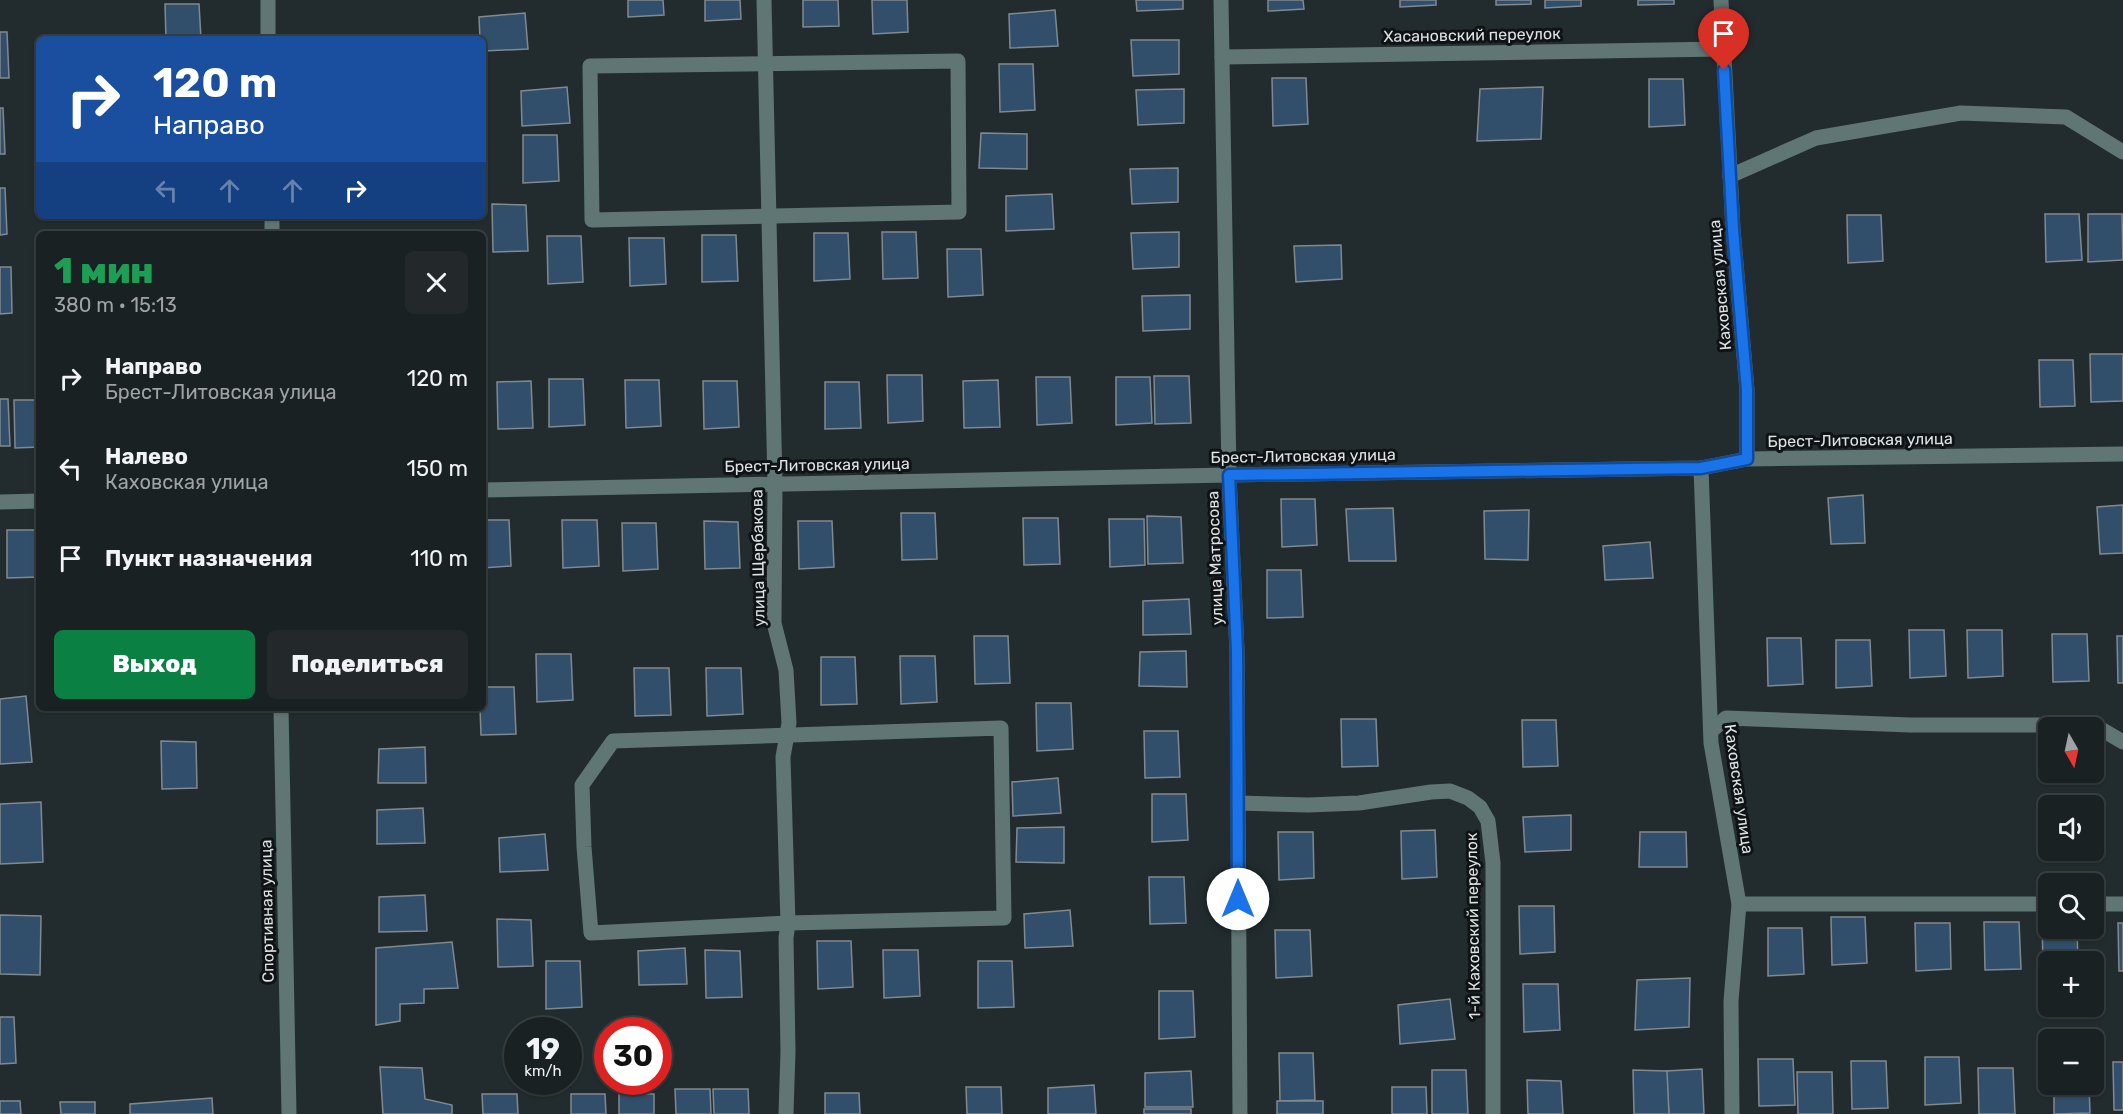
<!DOCTYPE html>
<html lang="ru">
<head>
<meta charset="utf-8">
<style>
  body { margin:0; font-family:Rubik,sans-serif; background:#23292b; color:#f1f3f6; height:100vh; display:flex; flex-direction:column; font-size:22px; white-space:nowrap }
  * { box-sizing:border-box; margin:0 }
  p { font-size:20px; color:#9fa3a6 }
  .icon { flex:none; width:33px; height:33px; fill:none; stroke:currentColor; stroke-width:2; stroke-linecap:round; stroke-linejoin:round }
  .map { position:relative; flex:1; overflow:hidden }
  .panel { position:absolute; left:36px; top:231px; width:450px; height:480px; display:flex; flex-direction:column; background:#1a2123; border-radius:9px; box-shadow:0 2px 4px #0004,0 0 0 2px #383e41 }
  .panel>* { flex:none }
  .top-card { position:absolute; left:36px; top:36px; width:450px; height:183px; border-radius:9px; box-shadow:0 2px 4px #0004,0 0 0 2px #383e41; background:#1a4fa0; color:#fff; overflow:hidden }
  .needle { width:39px; rotate:171deg }
  .fabs { position:absolute; left:2038px; top:717px; display:grid; gap:12px }
  .fabs a { display:grid; place-items:center; width:66px; height:66px; border-radius:9px; background:#1a2123; box-shadow:0 2px 4px #0004,0 0 0 2px #383e41; font-size:30px }
  .speed { position:absolute; left:504px; top:1017px; display:flex; gap:12px; font-size:30px; font-weight:700; text-align:center }
  .speed>* { display:grid; place-content:center; width:78px; height:78px; border-radius:50%; background:#1a2123; box-shadow:0 2px 4px #0004,0 0 0 2px #383e41; line-height:1 }
  .speed small { font-size:15px; font-weight:400 }
  .speed .limit { border:9px solid #d22; background:#fff; color:#111 }
  .pin { position:absolute; display:grid; place-items:center; width:51px; height:51px; color:#fff; margin:-62px -26px; border-radius:50% 50% 50% 0; rotate:-45deg; box-shadow:0 0 6px #0007 }
  .pin .icon { rotate:45deg }
  .me { position:absolute; width:66px; margin:-33px; rotate:0deg; stroke-linejoin:round; filter:drop-shadow(0 0 4px #0008) }
  .turn { display:flex; align-items:center; gap:21px; height:126px; padding:0 18px; font-size:27px }
  .turn .icon { width:78px; height:78px; stroke-width:2.5 }
  .turn b { display:block; font-size:42px; line-height:51px }
  .lanes { display:flex; align-items:center; height:57px; padding:0 18px; background:#0003; justify-content:center; gap:30px; direction:ltr }
  .lanes .off { opacity:.35 }
  .round { display:grid; place-items:center; flex:none; width:63px; height:63px; border-radius:9px; background:#23292b }
  .head { display:flex; align-items:center; justify-content:space-between; height:102px; padding:0 18px }
  h1 { font-size:36px; font-weight:800; line-height:45px; color:#1e9e55 }
  .button { display:flex; gap:12px; margin-top:auto; padding:12px 18px }
  .button a { flex:1; height:69px; border-radius:9px; background:#0b8043; color:#fff; font-size:24px; font-weight:800; line-height:69px; text-align:center }
  .button a+a { background:#23292b; color:#f1f3f6 }
  ul { padding:0; list-style:none }
  li { display:flex; align-items:center; gap:18px; height:90px; padding:0 18px }
  li div { flex:1 }
  li b { display:block; font-size:22px }
  li em { font-style:normal }
  .map>svg:first-child { display:block }
</style>
</head>
<body>
<div class="map">
<svg width="2123" height="1114" viewBox="0 0 2123 1114">
  <rect width="100%" height="100%" fill="#222c2f"/>
  <!-- building -->
  <g fill="#314e6b" stroke="#818990" stroke-width="1.5">
    <path d="M628,0H663L664,15L628,17Z"/>
    <path d="M705,0H740L741,19L705,21Z"/>
    <path d="M803,0H838L839,26L803,27Z"/>
    <path d="M872,0H907L908,32L873,34Z"/>
    <path d="M1136,0H1183V9L1137,11Z"/>
    <path d="M1268,0H1303L1304,9L1268,11Z"/>
    <path d="M1400,0H1436V5L1400,7Z"/>
    <path d="M1496,0H1531V4L1496,5Z"/>
    <path d="M1545,0H1581V6L1545,8Z"/>
    <path d="M1638,0H1674V4L1638,5Z"/>
    <path d="M165,4H199L201,39H166Z"/>
    <path d="M1055,10L1058,46L1010,48L1009,14Z"/>
    <path d="M525,13L528,49L483,51V39H480L479,17Z"/>
    <path d="M0,32H7L9,78H0Z"/>
    <path d="M1131,40H1179V74L1133,76Z"/>
    <path d="M999,64H1033L1035,110L1000,112Z"/>
    <path d="M1272,78H1306L1308,124L1273,126Z"/>
    <path d="M1649,79H1683L1685,125L1649,127Z"/>
    <path d="M567,87L570,123L522,126L521,91Z"/>
    <path d="M1543,87L1541,139L1477,141L1480,89Z"/>
    <path d="M1184,89V123L1138,125L1136,90Z"/>
    <path d="M0,108H3L5,154H0Z"/>
    <path d="M981,133L1027,134V169L979,168Z"/>
    <path d="M523,135H557L559,181L523,183Z"/>
    <path d="M1178,168V202L1132,204L1130,169Z"/>
    <path d="M0,188H5L7,234L0,235Z"/>
    <path d="M1052,194L1054,229L1006,231V196Z"/>
    <path d="M492,204L526,205L528,251L493,252Z"/>
    <path d="M2045,214H2079L2082,260L2046,262Z"/>
    <path d="M2088,214H2122L2123,260L2088,262Z"/>
    <path d="M1847,215H1881L1883,261L1848,263Z"/>
    <path d="M365,216H412V218L365,219Z"/>
    <path d="M882,232H916L918,278L883,279Z"/>
    <path d="M1179,232V267L1133,269L1131,233Z"/>
    <path d="M814,233H848L850,279L814,281Z"/>
    <path d="M702,235H736L738,281L702,282Z"/>
    <path d="M547,236H581L583,282L548,284Z"/>
    <path d="M629,238H664L666,284L630,286Z"/>
    <path d="M1341,245L1342,279L1296,282L1294,246Z"/>
    <path d="M947,249H981L983,295L948,297Z"/>
    <path d="M0,267H11L12,313L0,314Z"/>
    <path d="M1190,295V329L1143,331L1142,296Z"/>
    <path d="M2090,354H2123V401L2091,402Z"/>
    <path d="M2039,360H2073L2075,406L2040,407Z"/>
    <path d="M887,375H922L923,421L888,423Z"/>
    <path d="M1154,376H1189L1191,423L1155,424Z"/>
    <path d="M1036,377H1070L1072,423L1037,425Z"/>
    <path d="M1116,377H1150L1152,423L1116,425Z"/>
    <path d="M549,379H583L585,425L549,427Z"/>
    <path d="M625,380H659L661,426L626,428Z"/>
    <path d="M998,380L1000,427L964,428L963,381Z"/>
    <path d="M531,381L533,428L498,429L497,382Z"/>
    <path d="M703,381H737L739,427L704,429Z"/>
    <path d="M825,382H859L861,428L825,429Z"/>
    <path d="M0,399H8L10,446H0Z"/>
    <path d="M14,400H39V447L15,448Z"/>
    <path d="M1863,495L1865,543L1831,544L1828,498Z"/>
    <path d="M1281,499H1315L1317,545L1282,547Z"/>
    <path d="M2123,505V553L2100,554L2097,507Z"/>
    <path d="M1393,508L1396,561H1349L1346,509Z"/>
    <path d="M1529,510L1528,560L1485,559L1484,511Z"/>
    <path d="M901,513H935L937,559L902,560Z"/>
    <path d="M1147,516L1181,517L1183,563L1148,564Z"/>
    <path d="M1023,518H1058L1060,564L1024,565Z"/>
    <path d="M1109,519H1144L1145,565L1110,567Z"/>
    <path d="M483,520H509L511,566L483,568Z"/>
    <path d="M562,520H597L599,566L563,568Z"/>
    <path d="M704,521L738,522L740,568L705,569Z"/>
    <path d="M798,521H832L834,567L799,569Z"/>
    <path d="M622,523H656L658,569L623,571Z"/>
    <path d="M7,530H39V577L7,578Z"/>
    <path d="M1650,542L1653,578L1605,580L1603,546Z"/>
    <path d="M1267,570H1301L1303,617L1267,618Z"/>
    <path d="M1189,599L1191,634L1143,635V601Z"/>
    <path d="M1909,630H1944L1946,676L1910,678Z"/>
    <path d="M1967,630H2002L2003,676L1968,678Z"/>
    <path d="M2052,634H2087L2089,681L2053,682Z"/>
    <path d="M974,636H1008L1010,683L975,684Z"/>
    <path d="M2117,636H2123V683H2118Z"/>
    <path d="M1767,638H1801L1803,684L1768,686Z"/>
    <path d="M1836,640H1870L1872,686L1836,688Z"/>
    <path d="M1186,651L1187,687L1139,686L1140,652Z"/>
    <path d="M536,654H571L573,700L537,702Z"/>
    <path d="M900,656H935L937,702L901,704Z"/>
    <path d="M821,657H855L857,704L821,705Z"/>
    <path d="M634,668H669L671,715L635,716Z"/>
    <path d="M706,668H741L743,714L707,716Z"/>
    <path d="M483,687H514L516,734L481,735L480,708H483Z"/>
    <path d="M26,696L32,762L0,764V699Z"/>
    <path d="M1036,703H1071L1073,749L1037,751Z"/>
    <path d="M1341,719H1376L1378,766L1342,767Z"/>
    <path d="M1522,720H1556L1558,766L1523,767Z"/>
    <path d="M1144,731H1178L1180,777L1145,778Z"/>
    <path d="M161,741L196,742L197,788L162,789Z"/>
    <path d="M425,747L426,783H378L379,749Z"/>
    <path d="M1058,778L1061,813L1013,816L1012,782Z"/>
    <path d="M1152,794H1186L1188,840L1152,842Z"/>
    <path d="M41,802L43,862L0,864V804Z"/>
    <path d="M423,808L425,843L377,844V810Z"/>
    <path d="M1571,815V850L1525,852L1523,817Z"/>
    <path d="M1064,827V863L1016,862L1017,828Z"/>
    <path d="M1435,830L1437,877L1402,879L1401,831Z"/>
    <path d="M1278,832H1313L1314,878L1279,880Z"/>
    <path d="M1640,832H1686L1687,867H1639Z"/>
    <path d="M545,834L548,870L500,872L499,838Z"/>
    <path d="M1149,877H1184L1186,923L1150,924Z"/>
    <path d="M425,895L427,931L379,932V897Z"/>
    <path d="M1519,906H1554L1555,952L1520,954Z"/>
    <path d="M1070,910L1073,946L1025,948L1024,914Z"/>
    <path d="M0,915L41,916L40,975L0,974Z"/>
    <path d="M1831,917H1865L1867,963L1832,965Z"/>
    <path d="M497,919L531,920L533,966L498,967Z"/>
    <path d="M2042,921H2049V928H2077L2078,962H2049V969H2043Z"/>
    <path d="M1984,922H2019L2021,969L1985,970Z"/>
    <path d="M1915,923H1950L1951,969L1916,971Z"/>
    <path d="M2118,923H2123V971H2119Z"/>
    <path d="M1768,928H1802L1804,974L1768,976Z"/>
    <path d="M1275,930H1310L1312,976L1276,978Z"/>
    <path d="M817,941H851L853,987L818,989Z"/>
    <path d="M452,942L458,988L424,989V1003L400,1004V1021L376,1025V948Z"/>
    <path d="M685,948L687,984L639,985L638,951Z"/>
    <path d="M705,950L740,951L742,997L706,998Z"/>
    <path d="M883,950H918L920,996L884,998Z"/>
    <path d="M546,961H580L582,1007L546,1009Z"/>
    <path d="M978,961H1012L1014,1007L978,1008Z"/>
    <path d="M1690,978L1689,1027L1635,1030L1637,980Z"/>
    <path d="M1523,984H1558L1560,1030L1524,1032Z"/>
    <path d="M1159,991H1193L1195,1037L1159,1039Z"/>
    <path d="M1450,999L1455,1039L1400,1044L1398,1005Z"/>
    <path d="M0,1017H14L16,1063L0,1064Z"/>
    <path d="M1279,1053H1313L1315,1100L1280,1101Z"/>
    <path d="M1925,1057H1959L1961,1103L1925,1105Z"/>
    <path d="M1758,1059H1793L1795,1105L1759,1106Z"/>
    <path d="M1851,1061H1886L1888,1108L1852,1109Z"/>
    <path d="M2113,1062H2123V1110H2114Z"/>
    <path d="M380,1067L422,1068L425,1099L452,1105V1114H383Z"/>
    <path d="M1978,1068H2013L2015,1114H1979Z"/>
    <path d="M1702,1069L1704,1114H1669L1666,1071Z"/>
    <path d="M1432,1070H1466L1468,1114H1432Z"/>
    <path d="M1633,1070L1667,1071L1669,1114H1634Z"/>
    <path d="M1191,1071L1193,1107H1145V1073Z"/>
    <path d="M1797,1072H1832L1833,1114H1798Z"/>
    <path d="M1527,1080L1561,1081L1563,1114H1528Z"/>
    <path d="M2054,1084H2089L2090,1113L2054,1114Z"/>
    <path d="M1094,1085L1096,1114H1048V1088Z"/>
    <path d="M966,1087H1001L1002,1114H967Z"/>
    <path d="M1392,1087H1426L1427,1114H1392Z"/>
    <path d="M675,1089H710L711,1114H676Z"/>
    <path d="M713,1089H748L749,1114H714Z"/>
    <path d="M825,1093H859L860,1114H825Z"/>
    <path d="M482,1094H517L518,1114H483Z"/>
    <path d="M571,1094H605L606,1114H571Z"/>
    <rect x="619" y="1094" width="35" height="20"/>
    <path d="M212,1098L213,1114H130V1104Z"/>
    <path d="M0,1101H20L21,1114H0Z"/>
    <rect x="1277" y="1101" width="46" height="13"/>
    <path d="M60,1102H95V1114H61Z"/>
    <rect x="1144" y="1109" width="47" height="5"/>
  </g>
  <g fill="none" stroke-linecap="round" stroke-linejoin="round">
    <!-- minor -->
    <g stroke="#5f7675" stroke-width="15">
      <path d="M268,0V39"/>
      <path d="M764,0L775,484L774,623L786,670L789,723L783,757L788,923L786,938L788,1051L786,1114"/>
      <path d="M1221,0L1229,475L1237,651L1240,1114"/>
      <path d="M1721,0L1733,229L1747,390V459"/>
      <path d="M1222,57L1722,49"/>
      <path d="M958,61L959,212L592,220L590,66Z"/>
      <path d="M1730,176L1816,138L1961,113L2066,117L2123,152"/>
      <path d="M272,216V234"/>
      <path d="M1701,468L1711,743L1739,904L1731,1001L1732,1114"/>
      <path d="M483,490L1229,475L1701,468L1747,459L2123,454"/>
      <path d="M0,502L39,501"/>
      <path d="M281,708L289,1114"/>
      <path d="M1001,728L1004,918L788,923L591,933L584,847L582,785L613,741Z"/>
      <path d="M1711,731L1726,718L1910,725H2094L2123,742"/>
      <path d="M1238,803L1308,805L1359,803L1431,792L1450,791L1468,798L1480,807L1488,821L1493,863V1114"/>
      <path d="M1739,904H2049"/>
      <path d="M2094,904H2123"/>
    </g>
  </g>
  <g fill="none" stroke-linecap="round" stroke-linejoin="round">
    <defs>
      <path id="route" d="M1238,899L1237,651L1229,475L1701,468L1747,459V390L1733,230L1724,70"/>
    </defs>
    <!-- route casing -->
    <use href="#route" stroke="#114b97" stroke-width="15"/>
    <!-- route -->
    <use href="#route" stroke="#1a73e8" stroke-width="10"/>
  </g>
  <g text-anchor="middle" dominant-baseline="central" stroke-width="6" stroke-linejoin="round" paint-order="stroke">
    <!-- street labels -->
    <g font-size="16" fill="#dde3e5" stroke="#0f1315">
      <text transform="translate(1472 35) rotate(-1)">Хасановский переулок</text>
      <text transform="translate(1720 285) rotate(-95)">Каховская улица</text>
      <text transform="translate(1860 440) rotate(-1)">Брест-Литовская улица</text>
      <text transform="translate(1303 456) rotate(-1)">Брест-Литовская улица</text>
      <text transform="translate(817 465) rotate(-1)">Брест-Литовская улица</text>
      <text transform="translate(758 558) rotate(-91)">улица Щербакова</text>
      <text transform="translate(1215 558) rotate(-92)">улица Матросова</text>
      <text transform="translate(1739 789) rotate(82)">Каховская улица</text>
      <text transform="translate(267 911) rotate(-91)">Спортивная улица</text>
      <text transform="translate(1473 926) rotate(-91)">1-й Каховский переулок</text>
    </g>
  </g>
</svg>
<div class="fabs">
<a><svg class="needle" viewBox="-14 -14 28 28"><path d="M0-13l5 13h-10z" fill="#e53935"/><path d="M0 13l5-13h-10z" fill="#9fa3a6"/></svg></a>
<a><svg class="icon" aria-label="sound" viewBox="0 0 24 24"><path d="M4 9h4l5-4v14l-5-4H4zM17 9q2 3 0 6"/></svg></a>
<a><svg class="icon" aria-label="search" viewBox="0 0 24 24"><circle cx="10" cy="10" r="6"/><path d="M15 15l6 6"/></svg></a>
<a>+</a>
<a>−</a>
</div>
<div class="speed"><div>19<small>km/h</small></div><div class="limit">30</div></div>
<div class="pin" style="left:1724px;top:70px;background:#d93025"><svg class="icon" aria-label="arrive" viewBox="0 0 24 24"><path d="M6 21V4h12l-3 4 3 4H6"/></svg></div>
<svg class="me" style="left:1238px;top:899px" viewBox="-20 -20 40 40"><circle r="19" fill="#fff"/><path d="M0-13L10 11 0 6-10 11z" fill="#1a73e8"/></svg>
<div class="top-card">
<div class="turn"><svg class="icon" aria-label="right" viewBox="0 0 24 24"><path d="M7 20v-9h11M14 6l5 5-5 5"/></svg><div><b>120 m</b>Направо</div></div>
<div class="lanes"><svg class="icon off" aria-label="left" viewBox="0 0 24 24"><path d="M17 20v-9H6M10 6l-5 5 5 5"/></svg><svg class="icon off" aria-label="ahead" viewBox="0 0 24 24"><path d="M12 20V5M6 11l6-6 6 6"/></svg><svg class="icon off" aria-label="ahead" viewBox="0 0 24 24"><path d="M12 20V5M6 11l6-6 6 6"/></svg><svg class="icon" aria-label="right" viewBox="0 0 24 24"><path d="M7 20v-9h11M14 6l5 5-5 5"/></svg></div>
</div>
<section class="panel">
<div class="head"><div><h1>1 мин</h1><p>380 m · 15:13</p></div><a class="round"><svg class="icon" aria-label="close" viewBox="0 0 24 24"><path d="M6 6l12 12M18 6L6 18"/></svg></a></div>
<ul>
<li><svg class="icon" aria-label="right" viewBox="0 0 24 24"><path d="M7 20v-9h11M14 6l5 5-5 5"/></svg><div><b>Направо</b><p>Брест-Литовская улица</p></div><em>120 m</em></li>
<li><svg class="icon" aria-label="left" viewBox="0 0 24 24"><path d="M17 20v-9H6M10 6l-5 5 5 5"/></svg><div><b>Налево</b><p>Каховская улица</p></div><em>150 m</em></li>
<li><svg class="icon" aria-label="arrive" viewBox="0 0 24 24"><path d="M6 21V4h12l-3 4 3 4H6"/></svg><div><b>Пункт назначения</b></div><em>110 m</em></li>
</ul>
<div class="button"><a>Выход</a><a>Поделиться</a></div>
</section>
</div>
</body>
</html>
